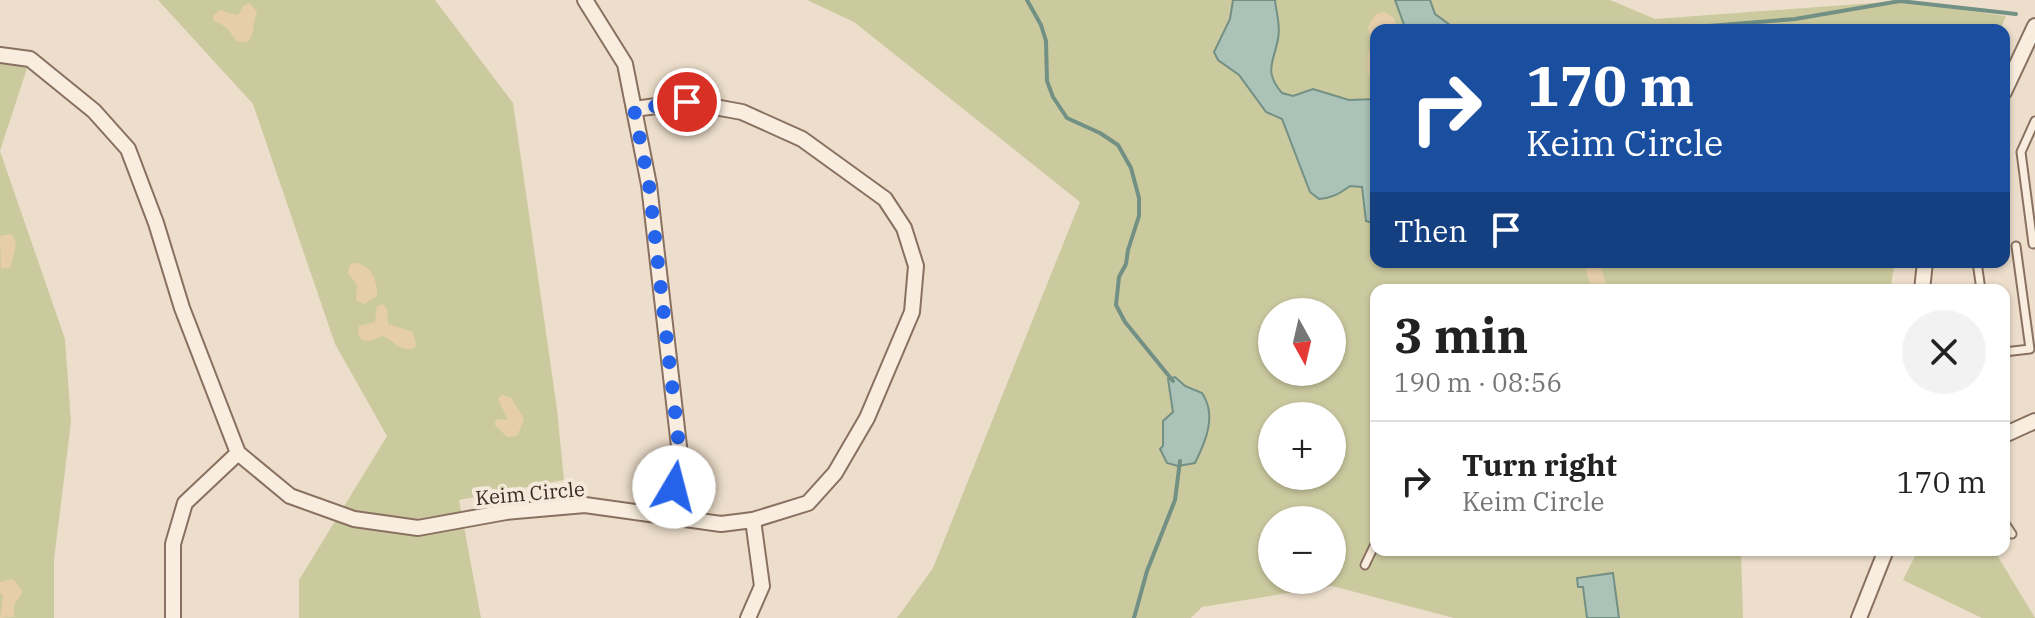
<!DOCTYPE html>
<html lang="en">
<head>
<meta charset="utf-8">
<style>
  body { margin:0; font-family:"IBM Plex Serif",serif; background:#f2f2f2; color:#222; height:100vh; display:flex; flex-direction:column; font-size:30px; white-space:nowrap }
  * { box-sizing:border-box; margin:0 }
  p { font-size:26px; color:#767676 }
  .icon { flex:none; width:44px; height:44px; fill:none; stroke:currentColor; stroke-width:2; stroke-linecap:round; stroke-linejoin:round }
  .map { position:relative; flex:1; overflow:hidden }
  .side { position:absolute; left:1370px; top:284px; width:640px; height:272px; display:flex; flex-direction:column; background:#fff; border-radius:16px; box-shadow:0 2px 6px #0004 }
  .side>* { flex:none }
  .hud { position:absolute; left:1370px; top:24px; width:640px; height:244px; border-radius:16px; box-shadow:0 2px 6px #0004; background:#1a4fa0; color:#fff; overflow:hidden }
  .needle { width:52px; rotate:172deg }
  .fabs { position:absolute; left:1258px; top:298px; display:grid; gap:16px }
  .fabs a { display:grid; place-items:center; width:88px; height:88px; border-radius:50%; background:#fff; box-shadow:0 2px 6px #0004; font-size:40px }
  .pin { position:absolute; display:grid; place-items:center; width:68px; height:68px; color:#fff; margin:-34px; border:4px solid #fff; border-radius:50%; box-shadow:0 2px 8px #0007 }
  .me { position:absolute; width:88px; margin:-44px; rotate:8deg; stroke-linejoin:round; filter:drop-shadow(0 0 6px #0008) }
  .turn { display:flex; align-items:center; gap:28px; height:168px; padding:0 24px; font-size:36px }
  .turn .icon { width:104px; height:104px; stroke-width:2.5 }
  .turn b { display:block; font-size:56px; line-height:68px }
  .then { display:flex; align-items:center; height:76px; padding:0 24px; background:#0003; gap:16px; font-size:30px }
  .round { display:grid; place-items:center; flex:none; width:84px; height:84px; border-radius:42px; background:#f2f2f2 }
  .summary { display:flex; align-items:center; justify-content:space-between; height:136px; padding:0 24px }
  h1 { font-size:48px; font-weight:800; line-height:60px }
  ul { padding:0; list-style:none }
  li { display:flex; align-items:center; gap:24px; height:120px; padding:0 24px; border-top:2px solid #e0e0e0 }
  li div { flex:1 }
  li b { display:block; font-size:30px }
  li em { font-style:normal }
  .map>svg:first-child { display:block }
</style>
</head>
<body>
<div class="map">
<svg width="2035" height="618" viewBox="0 0 2035 618">
  <rect width="100%" height="100%" fill="#eddecb"/>
  <!-- green -->
  <g fill="#cbca9f" fill-rule="evenodd">
    <path d="M158,0H435L513,103L557,409L564,480L459,500L481,618H299V580L387,436L335,344L253,104Z"/>
    <path d="M807,0H1610L1655,19L1900,1L2006,16L2000,30H1376V262H1895L1890,290H1376V550H1741L1743,618H1454L1332,586L1202,607L1191,618H897L933,568L1080,202L854,22ZM1272,312H1332V372H1272ZM1272,416H1332V476H1272ZM1272,520H1332V580H1272Z"/>
    <path d="M0,55L30,59L0,151L65,339L71,422L54,560V618H0Z"/>
    <path d="M1918,550H1994L2035,618H1982L1903,580Z"/>
  </g>
  <!-- sand -->
  <g fill="#e6ceaa">
    <path d="M250,3L257,12C252,23 256,32 248,41C232,45 236,35 225,27C222,24 218,23 214,21L213,16L220,10L235,15L239,14L244,5Z"/>
    <path d="M1384,12L1394,18L1398,30H1376V33L1369,34L1368,27L1376,14Z"/>
    <path d="M1376,44V82C1364,75 1367,61 1369,49Z"/>
    <path d="M11,234C21,246 12,253 11,267L1,269L0,236Z"/>
    <path d="M1598,262C1604,269 1602,280 1610,290H1593L1586,272L1587,263Z"/>
    <path d="M353,263C372,264 377,280 377,296L364,304L356,300L357,285L348,273L349,266Z"/>
    <path d="M383,304L387,309L388,324L413,332L416,345L414,348C401,353 394,341 383,336L369,341L362,340L358,333L359,326L375,322L377,306Z"/>
    <path d="M502,395L512,398C515,407 521,411 524,420L517,436L507,437L494,424L497,419L508,420L498,399Z"/>
    <path d="M13,579L23,591L14,605V617L0,618L3,595L0,593V582Z"/>
  </g>
  <!-- water -->
  <g fill="#abc2b8" stroke="#729084" stroke-width="2">
    <path d="M1233,0H1275C1276,12 1281,26 1278,39C1274,62 1263,71 1282,93L1293,96L1313,89L1349,100L1376,99V224L1366,221L1362,187L1350,186C1339,194 1332,198 1319,199L1310,192L1282,119L1266,112L1239,75L1218,60L1214,52L1230,19Z"/>
    <path d="M1395,0H1430L1435,14L1457,30H1406Z"/>
    <path d="M1175,377L1185,386L1202,393C1217,415 1206,441 1195,463L1178,466L1167,463L1160,449L1163,446V421L1173,412L1168,379Z"/>
    <path d="M1613,573L1619,618H1587L1583,587H1578L1577,578Z"/>
  </g>
  <g fill="none" stroke-linecap="round" stroke-linejoin="round">
    <!-- stream -->
    <g stroke="#729084" stroke-width="4">
      <path d="M1027,0L1041,25L1046,41L1047,81L1053,97L1067,118L1100,133L1118,145L1131,168L1139,198V216L1128,250L1126,264L1119,277L1116,305L1125,322L1173,381"/>
      <path d="M1659,30L1795,19L1900,1L2016,14"/>
      <path d="M1134,618L1147,571L1175,500L1180,461"/>
    </g>
    <defs>
      <g id="service">
        <path d="M2033,244L2021,152L2035,121"/>
        <path d="M1977,262L1981,290"/>
        <path d="M2004,352L2030,349L2016,246"/>
        <path d="M2004,522L2012,534"/>
        <path d="M1365,565L1376,542"/>
      </g>
      <g id="minor">
        <path d="M585,0L625,64L649,185L680,455L667,518"/>
        <path d="M0,55L30,59L94,111L128,149L156,223L182,308L238,453L290,496L354,519L418,528L506,512L585,505L721,524L753,520L808,503L835,473L867,418L912,312L916,266L904,228L885,199L802,139L742,112L687,102L634,109"/>
        <path d="M2004,92L2035,26"/>
        <path d="M1922,290L1925,262"/>
        <path d="M2004,435L2035,421"/>
        <path d="M173,618V544L185,503L238,453"/>
        <path d="M748,618L762,586L753,520"/>
        <path d="M1859,618L1886,550"/>
      </g>
    </defs>
    <!-- service casing -->
    <use href="#service" stroke="#897060" stroke-width="11"/>
    <!-- minor casing -->
    <use href="#minor" stroke="#897060" stroke-width="18"/>
    <!-- service -->
    <use href="#service" stroke="#f8edde" stroke-width="7"/>
    <!-- minor -->
    <use href="#minor" stroke="#f8edde" stroke-width="14"/>
  </g>
  <g fill="none" stroke-linecap="round" stroke-linejoin="round">
    <!-- route -->
    <path stroke="#2563eb" stroke-width="14" stroke-dasharray="0 25.2" d="M674,487L680,455L649,185L634,109L687,102"/>
  </g>
  <g text-anchor="middle" dominant-baseline="central" stroke-width="8" stroke-linejoin="round" paint-order="stroke">
    <!-- street labels -->
    <g font-size="20" fill="#3a2b22" stroke="#f4e9da">
      <text transform="translate(530 493) rotate(-5)">Keim Circle</text>
    </g>
  </g>
</svg>
<div class="fabs">
<a><svg class="needle" viewBox="-14 -14 28 28"><path d="M0-13l5 13h-10z" fill="#e53935"/><path d="M0 13l5-13h-10z" fill="#767676"/></svg></a>
<a>+</a>
<a>−</a>
</div>
<div class="pin" style="left:687px;top:102px;background:#d93025"><svg class="icon" aria-label="arrive" viewBox="0 0 24 24"><path d="M6 21V4h12l-3 4 3 4H6"/></svg></div>
<svg class="me" style="left:674px;top:487px" viewBox="-20 -20 40 40"><circle r="19" fill="#fff"/><path d="M0-13L10 11 0 6-10 11z" fill="#2563eb"/></svg>
<div class="hud">
<div class="turn"><svg class="icon" aria-label="right" viewBox="0 0 24 24"><path d="M7 20v-9h11M14 6l5 5-5 5"/></svg><div><b>170 m</b>Keim Circle</div></div>
<div class="then">Then<svg class="icon" aria-label="arrive" viewBox="0 0 24 24"><path d="M6 21V4h12l-3 4 3 4H6"/></svg></div>
</div>
<section class="side">
<div class="summary"><div><h1>3 min</h1><p>190 m · 08:56</p></div><a class="round"><svg class="icon" aria-label="close" viewBox="0 0 24 24"><path d="M6 6l12 12M18 6L6 18"/></svg></a></div>
<ul>
<li><svg class="icon" aria-label="right" viewBox="0 0 24 24"><path d="M7 20v-9h11M14 6l5 5-5 5"/></svg><div><b>Turn right</b><p>Keim Circle</p></div><em>170 m</em></li>
</ul>
</section>
</div>
</body>
</html>
